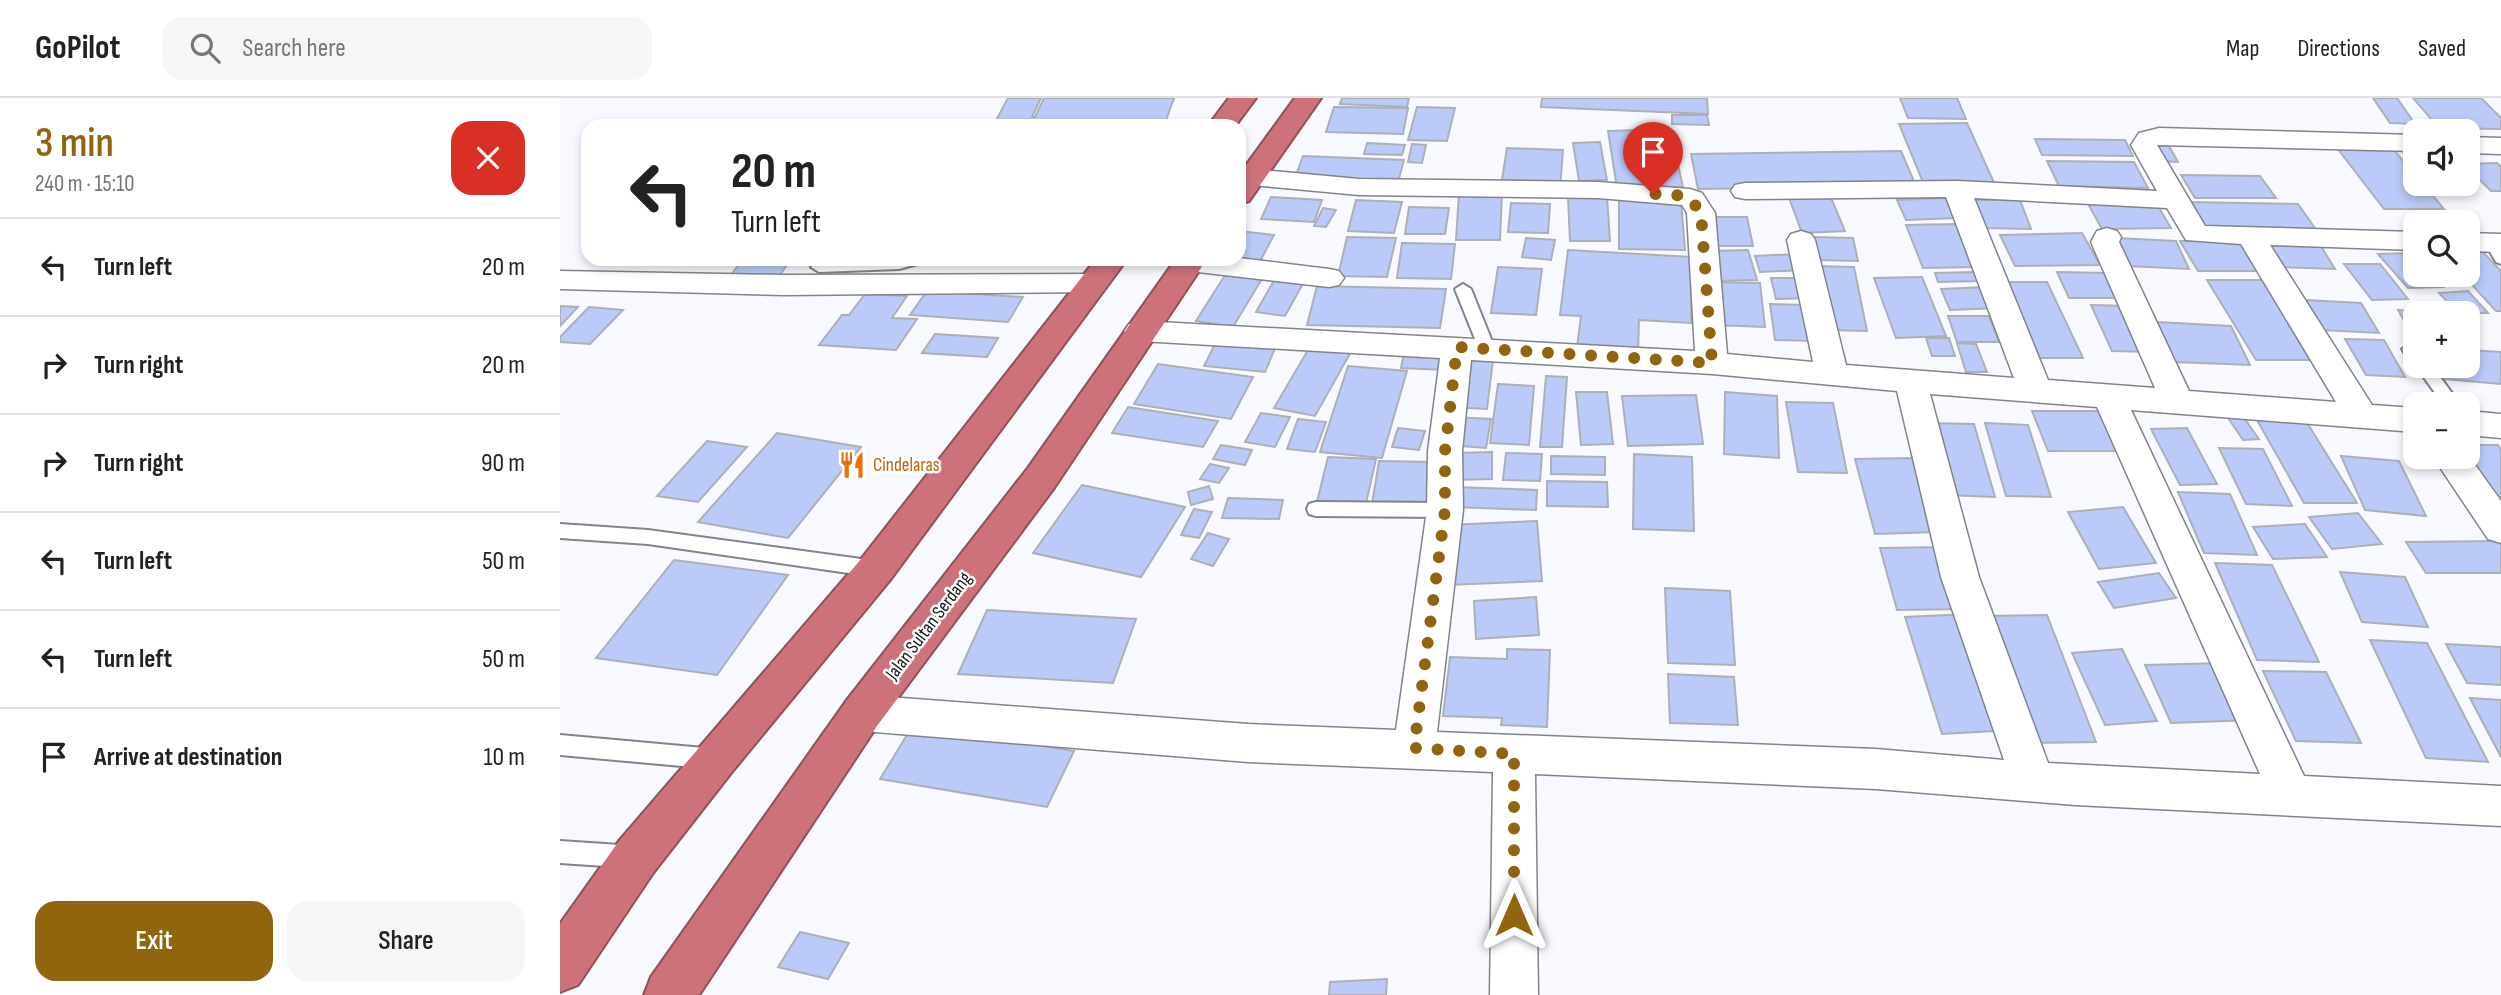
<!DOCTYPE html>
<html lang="en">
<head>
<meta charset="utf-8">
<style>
  body { margin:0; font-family:"Sofia Sans Condensed",sans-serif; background:#f6f6f6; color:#222; height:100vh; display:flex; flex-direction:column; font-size:26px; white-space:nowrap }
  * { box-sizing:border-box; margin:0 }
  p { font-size:23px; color:#767676 }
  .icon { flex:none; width:38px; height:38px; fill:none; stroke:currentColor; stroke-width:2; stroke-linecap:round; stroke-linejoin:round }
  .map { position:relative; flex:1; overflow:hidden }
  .sheet { display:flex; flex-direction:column; background:#fff; width:560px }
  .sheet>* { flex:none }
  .top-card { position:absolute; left:21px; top:21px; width:665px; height:147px; border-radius:21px; box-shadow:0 4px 10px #0003; background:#fff; color:#222; overflow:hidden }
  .controls { position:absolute; left:1843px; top:21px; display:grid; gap:14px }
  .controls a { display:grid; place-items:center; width:77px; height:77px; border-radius:14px; background:#fff; box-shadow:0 4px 10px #0003; font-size:35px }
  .pin { position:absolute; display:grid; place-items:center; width:60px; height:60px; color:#fff; margin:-72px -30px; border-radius:50% 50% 50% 0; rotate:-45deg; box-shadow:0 0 7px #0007 }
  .pin .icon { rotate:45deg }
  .me { position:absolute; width:77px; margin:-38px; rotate:0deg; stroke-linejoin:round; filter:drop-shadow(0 0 5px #0008) }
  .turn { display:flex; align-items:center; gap:24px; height:147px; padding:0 35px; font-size:32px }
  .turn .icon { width:91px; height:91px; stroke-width:2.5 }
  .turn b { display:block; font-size:49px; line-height:60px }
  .round { display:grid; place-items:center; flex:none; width:74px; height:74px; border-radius:21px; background:#f6f6f6 }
  .headline { display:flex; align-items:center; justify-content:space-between; height:119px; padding:0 35px }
  h1 { font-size:42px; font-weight:600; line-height:52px; color:#91650e }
  .primary-button { display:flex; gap:14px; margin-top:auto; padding:14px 35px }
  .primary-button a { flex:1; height:80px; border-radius:21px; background:#91650e; color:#fff; font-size:28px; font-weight:600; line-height:80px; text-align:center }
  .primary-button a+a { background:#f6f6f6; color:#222 }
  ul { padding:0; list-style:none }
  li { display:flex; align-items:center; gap:21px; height:98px; padding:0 35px; border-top:2px solid #e0e0e0 }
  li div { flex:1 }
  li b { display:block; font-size:26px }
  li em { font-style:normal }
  header { display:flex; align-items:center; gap:42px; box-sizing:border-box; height:98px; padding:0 35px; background:#fff; border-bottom:2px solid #e0e0e0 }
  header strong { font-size:33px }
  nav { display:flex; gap:38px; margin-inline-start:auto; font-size:24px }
  .search { width:490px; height:63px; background:#f6f6f6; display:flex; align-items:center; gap:18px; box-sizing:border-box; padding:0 24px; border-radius:21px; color:#767676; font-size:26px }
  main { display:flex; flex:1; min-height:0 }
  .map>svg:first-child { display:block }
</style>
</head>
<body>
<header>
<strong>GoPilot</strong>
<div class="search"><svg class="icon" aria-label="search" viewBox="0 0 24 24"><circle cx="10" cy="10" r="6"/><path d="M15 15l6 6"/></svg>Search here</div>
<nav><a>Map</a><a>Directions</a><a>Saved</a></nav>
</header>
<main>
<section class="sheet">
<div class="headline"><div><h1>3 min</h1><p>240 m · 15:10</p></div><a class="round" style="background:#d93025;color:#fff"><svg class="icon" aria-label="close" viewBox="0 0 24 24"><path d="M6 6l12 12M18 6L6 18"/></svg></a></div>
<ul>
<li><svg class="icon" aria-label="left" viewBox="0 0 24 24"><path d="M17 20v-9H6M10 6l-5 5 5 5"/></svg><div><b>Turn left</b></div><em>20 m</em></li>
<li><svg class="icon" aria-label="right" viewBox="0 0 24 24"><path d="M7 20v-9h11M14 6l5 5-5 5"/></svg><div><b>Turn right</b></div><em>20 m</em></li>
<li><svg class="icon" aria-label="right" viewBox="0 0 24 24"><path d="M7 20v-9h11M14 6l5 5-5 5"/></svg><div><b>Turn right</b></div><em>90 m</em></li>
<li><svg class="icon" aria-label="left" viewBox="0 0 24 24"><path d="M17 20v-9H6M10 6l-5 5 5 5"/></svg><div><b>Turn left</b></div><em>50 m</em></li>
<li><svg class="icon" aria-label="left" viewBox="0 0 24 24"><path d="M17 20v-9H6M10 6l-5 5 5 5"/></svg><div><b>Turn left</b></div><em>50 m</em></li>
<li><svg class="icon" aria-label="arrive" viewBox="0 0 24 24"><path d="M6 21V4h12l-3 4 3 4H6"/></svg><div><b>Arrive at destination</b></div><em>10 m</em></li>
</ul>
<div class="primary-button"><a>Exit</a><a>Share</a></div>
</section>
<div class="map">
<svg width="1941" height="897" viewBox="0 0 1941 897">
  <rect width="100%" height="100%" fill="#f7f9fe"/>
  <!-- building -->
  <g fill="#bbcaf8" stroke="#adafb7" stroke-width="2">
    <path d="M448,0H481L472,19H475L484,0H614L604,28H433Z"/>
    <path d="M782,0H849L847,9L780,6Z"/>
    <path d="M982,0H1147L1148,16L981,9Z"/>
    <path d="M1340,0H1397L1406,21L1348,20Z"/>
    <path d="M1813,0H1837L1855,26L1830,25Z"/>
    <path d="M1853,0H1921L1941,20V31L1879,30Z"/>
    <path d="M774,9L848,10L843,36L766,34Z"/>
    <path d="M857,9L895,10L887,43L848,42Z"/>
    <path d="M1112,17H1147L1149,27L1112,26Z"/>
    <path d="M1407,25L1436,89H1365L1339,26Z"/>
    <path d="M1110,31L1123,89L1057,90L1048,33Z"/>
    <path d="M1475,41L1565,42L1573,58L1482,57Z"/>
    <path d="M1586,43H1606L1618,64L1597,63Z"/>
    <path d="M1040,44L1047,82L1019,83L1013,45Z"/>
    <path d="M807,45L845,47L842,57L804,56Z"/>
    <path d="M852,46L866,47L862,65L848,64Z"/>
    <path d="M1774,46L1830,47L1855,77V86H1863L1884,111H1824Z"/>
    <path d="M1838,48H1855V69Z"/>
    <path d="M947,50L1003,52L1000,91L941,88Z"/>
    <path d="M1341,53L1356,88L1138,91L1131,56Z"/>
    <path d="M743,58L844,62L838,84L735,80Z"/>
    <path d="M1487,63L1574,64L1588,90L1499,88Z"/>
    <path d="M1937,65L1941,69V93H1931L1908,70V66Z"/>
    <path d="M1621,77L1700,78L1716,100H1635Z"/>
    <path d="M899,95H942L940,142H896Z"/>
    <path d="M1269,95L1285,133L1242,135L1228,97Z"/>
    <path d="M711,99L762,102L754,124L701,121Z"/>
    <path d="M1008,99H1047L1050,143H1010Z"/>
    <path d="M1385,100L1396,120L1346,122L1337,102Z"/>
    <path d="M1059,101L1121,103L1125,152L1059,151Z"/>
    <path d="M796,102L842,104L834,135L788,133Z"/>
    <path d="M1411,102H1460L1471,131L1422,130Z"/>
    <path d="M1595,103L1611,130L1542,131L1527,104Z"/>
    <path d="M1626,104L1738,106L1757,133L1642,131Z"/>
    <path d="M951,105L990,106L988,135L948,134Z"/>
    <path d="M849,109L889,110L885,136H845Z"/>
    <path d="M763,110L776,112L766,129L754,128Z"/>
    <path d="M1151,119H1187L1193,148H1156Z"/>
    <path d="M1397,126L1416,169L1363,170L1346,127Z"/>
    <path d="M679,133L714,137L698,167L679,161Z"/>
    <path d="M1522,135L1540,167L1455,168L1440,137Z"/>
    <path d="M787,139L836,140L827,179L778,178Z"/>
    <path d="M1252,139L1293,140L1298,163L1255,162Z"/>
    <path d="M966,140L995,142L991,162L962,159Z"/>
    <path d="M1556,140L1616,143L1629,171L1567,168Z"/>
    <path d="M1620,143H1681L1700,173H1638Z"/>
    <path d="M1703,143L1759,145L1775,171L1718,169Z"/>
    <path d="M842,145L895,146L891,181L837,180Z"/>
    <path d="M1008,152L1132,159L1131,225L1079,222L1078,253L1017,249L1021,218L1000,217Z"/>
    <path d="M1188,152L1197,182L1157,183L1150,153Z"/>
    <path d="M1922,153L1941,173V213H1936L1903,177H1908V154Z"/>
    <path d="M1852,155L1855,158V177H1872L1883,189L1848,190L1818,156Z"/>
    <path d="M1237,156L1243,172L1200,174L1195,158Z"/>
    <path d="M183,161H231L220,177H171Z"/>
    <path d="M1784,166H1820L1848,201L1812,202Z"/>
    <path d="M1256,168L1294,169L1307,233L1268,232Z"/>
    <path d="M938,169L982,171L976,217L931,215Z"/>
    <path d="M667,174L703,179L673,229L636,223Z"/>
    <path d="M1416,174L1420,183L1378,184L1375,175Z"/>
    <path d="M1497,174L1548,175L1560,200H1509Z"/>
    <path d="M716,179L745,182L725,218L696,214Z"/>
    <path d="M1362,179L1386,238L1336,240L1314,180Z"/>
    <path d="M1211,180H1246L1252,200L1216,201Z"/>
    <path d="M1647,182H1709L1761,262H1696Z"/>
    <path d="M1151,184L1200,185L1205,229L1154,227Z"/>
    <path d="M1445,184H1487L1523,260H1478Z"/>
    <path d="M757,188L886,191L880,230L747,227Z"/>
    <path d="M1427,189L1438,210L1390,212L1381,191Z"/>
    <path d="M367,193L463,199L448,224L350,217Z"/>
    <path d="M1908,193L1928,215H1898L1879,195Z"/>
    <path d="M305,196L347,198L332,220L357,221L336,252L259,247L282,217H289Z"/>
    <path d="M1746,202L1801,205L1819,235L1763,232Z"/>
    <path d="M1210,206L1247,207L1253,243L1215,242Z"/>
    <path d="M1531,207L1568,208L1590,254L1552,253Z"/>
    <path d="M0,208L18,209L0,228Z"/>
    <path d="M29,209L63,212L30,246L0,244V239Z"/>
    <path d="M1838,212L1872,215H1855V237H1852Z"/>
    <path d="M1388,218H1429L1439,244H1397Z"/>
    <path d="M1597,224L1671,228L1690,267L1614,264Z"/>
    <path d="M375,236L438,240L427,259L362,255Z"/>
    <path d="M1366,240H1389L1395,258H1372Z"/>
    <path d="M1785,241L1824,242L1845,279L1806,277Z"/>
    <path d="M657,242L716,248L705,274L644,268Z"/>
    <path d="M752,245L792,252L755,318L714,310Z"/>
    <path d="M1397,245L1416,246L1427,274H1406Z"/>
    <path d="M1908,252L1941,254V286L1885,281L1878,268H1908Z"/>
    <path d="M844,255L889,257L886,272L841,270Z"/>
    <path d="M900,261L933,262L927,311L892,309Z"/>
    <path d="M598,266L693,279L671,321L574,306Z"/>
    <path d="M788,268L847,273L822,360L760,354Z"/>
    <path d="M986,278L1007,279L1002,349H980Z"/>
    <path d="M938,286L974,288L969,347L930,345Z"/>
    <path d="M1016,294H1047L1053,346L1021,347Z"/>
    <path d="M1165,294L1217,298L1219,360L1164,356Z"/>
    <path d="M1136,297L1143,346L1068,348L1062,298Z"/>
    <path d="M1226,304L1273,305L1287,375L1238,374Z"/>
    <path d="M568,309L658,323L643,349L552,335Z"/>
    <path d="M1472,313H1543L1560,353H1488Z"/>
    <path d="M1679,313L1699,341L1683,342L1664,314Z"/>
    <path d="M701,315L730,319L715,349L685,344Z"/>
    <path d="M1693,315H1741L1797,405H1744Z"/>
    <path d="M893,319L931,321L926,350L888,347Z"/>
    <path d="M738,321L766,324L755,354L727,351Z"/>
    <path d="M1367,325L1414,326L1435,399L1385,397Z"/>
    <path d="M1425,325L1468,327L1491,399L1446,398Z"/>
    <path d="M838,330L865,333L859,352L832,349Z"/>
    <path d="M1627,330L1657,386L1620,387L1591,331Z"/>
    <path d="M217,335L301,349L228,440L138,424Z"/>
    <path d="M147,343L187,349L138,404L97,398Z"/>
    <path d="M661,347L692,352L685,367L653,361Z"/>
    <path d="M1908,347H1938L1941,352V416L1908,359Z"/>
    <path d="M1659,350L1703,351L1732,408L1686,406Z"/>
    <path d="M932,354V381L893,382L894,355Z"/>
    <path d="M946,355L982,356L980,383L943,382Z"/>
    <path d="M1074,356L1132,359L1134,433L1073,431Z"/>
    <path d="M991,358L1045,359V377L991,376Z"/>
    <path d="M1781,358L1839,363L1866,418L1805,412Z"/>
    <path d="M768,359L816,361L805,410L756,408Z"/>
    <path d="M1354,360L1378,434L1315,436L1295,361Z"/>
    <path d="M819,363L875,364L869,408L812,406Z"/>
    <path d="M650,366L669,370L659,385L640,381Z"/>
    <path d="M987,383L1047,384L1048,409L987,408Z"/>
    <path d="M522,387L625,409L581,479L473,455Z"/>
    <path d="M649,388L653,401L631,407L628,394Z"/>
    <path d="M896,389L977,392L976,412L894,409Z"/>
    <path d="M1618,394L1670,396L1697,457L1644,455Z"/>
    <path d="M668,400L723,402L719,421L662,420Z"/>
    <path d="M1563,409L1596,465L1539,471L1508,414Z"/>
    <path d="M634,411L652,414L639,440L621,437Z"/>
    <path d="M1798,415L1822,446L1772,451L1749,419Z"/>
    <path d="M977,423L982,483L887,487V427Z"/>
    <path d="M1745,426L1767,459L1713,461L1693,429Z"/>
    <path d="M648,435L669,441L653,468L631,461Z"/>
    <path d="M1941,443V475H1866L1846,444Z"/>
    <path d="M1386,449L1406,511L1337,512L1320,450Z"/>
    <path d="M114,462L228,477L157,577L36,560Z"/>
    <path d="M1655,465L1712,467L1759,564L1697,562Z"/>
    <path d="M1780,474L1845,479L1868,529L1802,524Z"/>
    <path d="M1599,475L1616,500L1554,510L1538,484Z"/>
    <path d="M1105,490L1170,493L1175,567L1108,565Z"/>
    <path d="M976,499L979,537L916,541L914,503Z"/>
    <path d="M427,512L576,521L553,585L398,576Z"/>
    <path d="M1409,516L1452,632L1382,636L1345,519Z"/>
    <path d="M1487,517L1536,644L1466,645L1424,518Z"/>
    <path d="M1810,542L1867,545L1928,664L1866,660Z"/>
    <path d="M1886,546L1941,549V587L1907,585Z"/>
    <path d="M947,551L990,552L987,629L941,627L942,620L883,618L890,559L947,561Z"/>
    <path d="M1562,551L1597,623L1545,627L1512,555Z"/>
    <path d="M1664,565L1693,622L1611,625L1585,567Z"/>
    <path d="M1703,573L1766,574L1801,645L1736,643Z"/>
    <path d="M1108,576L1174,579L1178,627L1110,625Z"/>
    <path d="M1910,600L1941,602V659Z"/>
    <path d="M353,627L514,653L487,709L320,681Z"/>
    <path d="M240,834L289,845L268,881L218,869Z"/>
    <path d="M827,881L826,897H769L770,884Z"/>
  </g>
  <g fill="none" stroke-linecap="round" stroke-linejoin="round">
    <defs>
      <g id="lane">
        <path d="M1933,140L1941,146V166L1936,164L1925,145Z"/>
        <path d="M368,161L365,164L339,171L259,174L251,169L259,164Z"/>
        <path d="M903,186L911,191L935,251L933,255L927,257L919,251L895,191Z"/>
        <path d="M1850,245L1855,247V264L1849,262L1842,251Z"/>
        <path d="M1855,267L1872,268L1900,306H1883Z"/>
        <path d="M756,404L885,405L892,407L894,412L892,417L885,419L756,418L749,416L747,411L749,406Z"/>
        <path d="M0,426L88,432L316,463L323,465L326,471L323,477L316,479L88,446L0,440Z"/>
        <path d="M0,637L155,651L163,654L166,661L163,668L155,671L0,657Z"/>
        <path d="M0,743L75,748L83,751L87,759L83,767L75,770L0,765Z"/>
      </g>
      <g id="street">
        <path d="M1599,30L1855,37V53L1597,47L1645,128L1855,134V152L1710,147L1812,307L1855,310V334L1571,312L1744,678L1941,688V728L1515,707L1316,691L975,676L978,897H930L933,674L688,664L302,633L287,628L281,615L287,602L302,597L688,626L836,632L867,412L868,353L880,260L580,243L569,240L564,233L569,226L580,223L1135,253L1127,115L1122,107L1038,100L799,97L692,87L682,85L679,80L682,73L692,71L799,81L1038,84L1130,91L1142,95L1155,115L1167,256L1253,264L1227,142L1231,136L1241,133L1251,136L1255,142L1286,267L1454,280L1386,99L1185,101L1175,99L1171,93L1175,87L1185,85L1397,83L1597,93L1571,47L1579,35ZM1414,100L1607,110L1626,142L1681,146L1776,304L1629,293L1559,144L1561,139L1557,133L1547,130L1537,133L1531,144L1595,290L1488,282ZM911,262L1152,276L1337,293L1381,479L1444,662L1316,651L877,634L903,412L902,353ZM1370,296L1537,309L1700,676L1488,665L1419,479Z"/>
        <path d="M1908,39L1941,40V56L1908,55Z"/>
        <path d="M1908,135L1941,136V154L1908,153Z"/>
        <path d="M679,160L769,171L779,173L784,180L779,187L769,189L629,173L619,170L614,164L616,161Z"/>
        <path d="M0,173L225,177L533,176L544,178L548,185L544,192L533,194L225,197L0,191Z"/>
        <path d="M1908,313L1941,316V340L1908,337Z"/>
        <path d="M1908,357L1941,403V445L1928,441L1873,359Z"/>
      </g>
      <g id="highway">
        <path d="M669,0H696L675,28H648Z"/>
        <path d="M735,0H761L689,103L679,106V77Z"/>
        <path d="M536,161H567L330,482L171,675L93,775L18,887L0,894V826L59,743L302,460Z"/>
        <path d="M616,161H647L494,390L317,628L139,897H84L91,879L287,602L468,370Z"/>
      </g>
    </defs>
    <!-- lane casing -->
    <use href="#lane" stroke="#82848b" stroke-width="4"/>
    <!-- street casing -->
    <use href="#street" stroke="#82848b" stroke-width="3"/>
    <!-- highway casing -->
    <use href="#highway" stroke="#8e5259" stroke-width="4"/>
    <!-- lane -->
    <use href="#lane" fill="#fff" fill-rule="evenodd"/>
    <!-- street -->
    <use href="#street" fill="#fff" fill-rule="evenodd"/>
    <!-- highway -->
    <use href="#highway" fill="#cd727b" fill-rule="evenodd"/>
  </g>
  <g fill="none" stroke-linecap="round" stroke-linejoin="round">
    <!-- route -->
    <path stroke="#91650e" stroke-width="12" stroke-dasharray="0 21.6" d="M954,817V656L854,650L885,412V353L897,249L1152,265L1141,115C1127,94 1117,97 1093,96"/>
  </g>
  <!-- icons -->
  <defs>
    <symbol id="restaurant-bare" viewBox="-9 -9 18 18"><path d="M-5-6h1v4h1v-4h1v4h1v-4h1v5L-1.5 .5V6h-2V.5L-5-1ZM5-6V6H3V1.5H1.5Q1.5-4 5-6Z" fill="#e8710a" stroke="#fff" stroke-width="2.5" paint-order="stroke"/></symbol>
  </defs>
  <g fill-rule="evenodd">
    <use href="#restaurant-bare" x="273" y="348" width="38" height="38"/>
  </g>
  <g text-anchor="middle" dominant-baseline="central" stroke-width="5" stroke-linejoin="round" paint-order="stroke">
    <!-- food labels -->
    <g font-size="19" fill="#c56008" stroke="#fff" text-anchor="start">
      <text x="313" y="367">Cindelaras</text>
    </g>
    <!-- street labels -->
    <g font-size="19" fill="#18181b" stroke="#fff">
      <text transform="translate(369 528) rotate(-53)">Jalan Sultan Serdang</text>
    </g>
  </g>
</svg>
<div class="controls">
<a><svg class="icon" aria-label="sound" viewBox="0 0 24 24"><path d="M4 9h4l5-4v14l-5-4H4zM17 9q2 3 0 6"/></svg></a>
<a><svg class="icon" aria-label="search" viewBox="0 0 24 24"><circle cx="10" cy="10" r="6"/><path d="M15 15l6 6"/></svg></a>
<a>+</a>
<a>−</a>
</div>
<div class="pin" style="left:1093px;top:96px;background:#d93025"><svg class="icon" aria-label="arrive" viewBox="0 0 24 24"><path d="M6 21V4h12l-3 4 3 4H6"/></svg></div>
<svg class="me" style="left:954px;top:817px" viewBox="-20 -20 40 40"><path d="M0-17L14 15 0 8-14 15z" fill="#91650e" stroke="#fff" stroke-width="4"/></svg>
<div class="top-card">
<div class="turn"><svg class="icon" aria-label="left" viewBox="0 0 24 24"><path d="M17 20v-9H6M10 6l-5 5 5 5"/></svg><div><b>20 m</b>Turn left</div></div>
</div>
</div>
</main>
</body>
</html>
